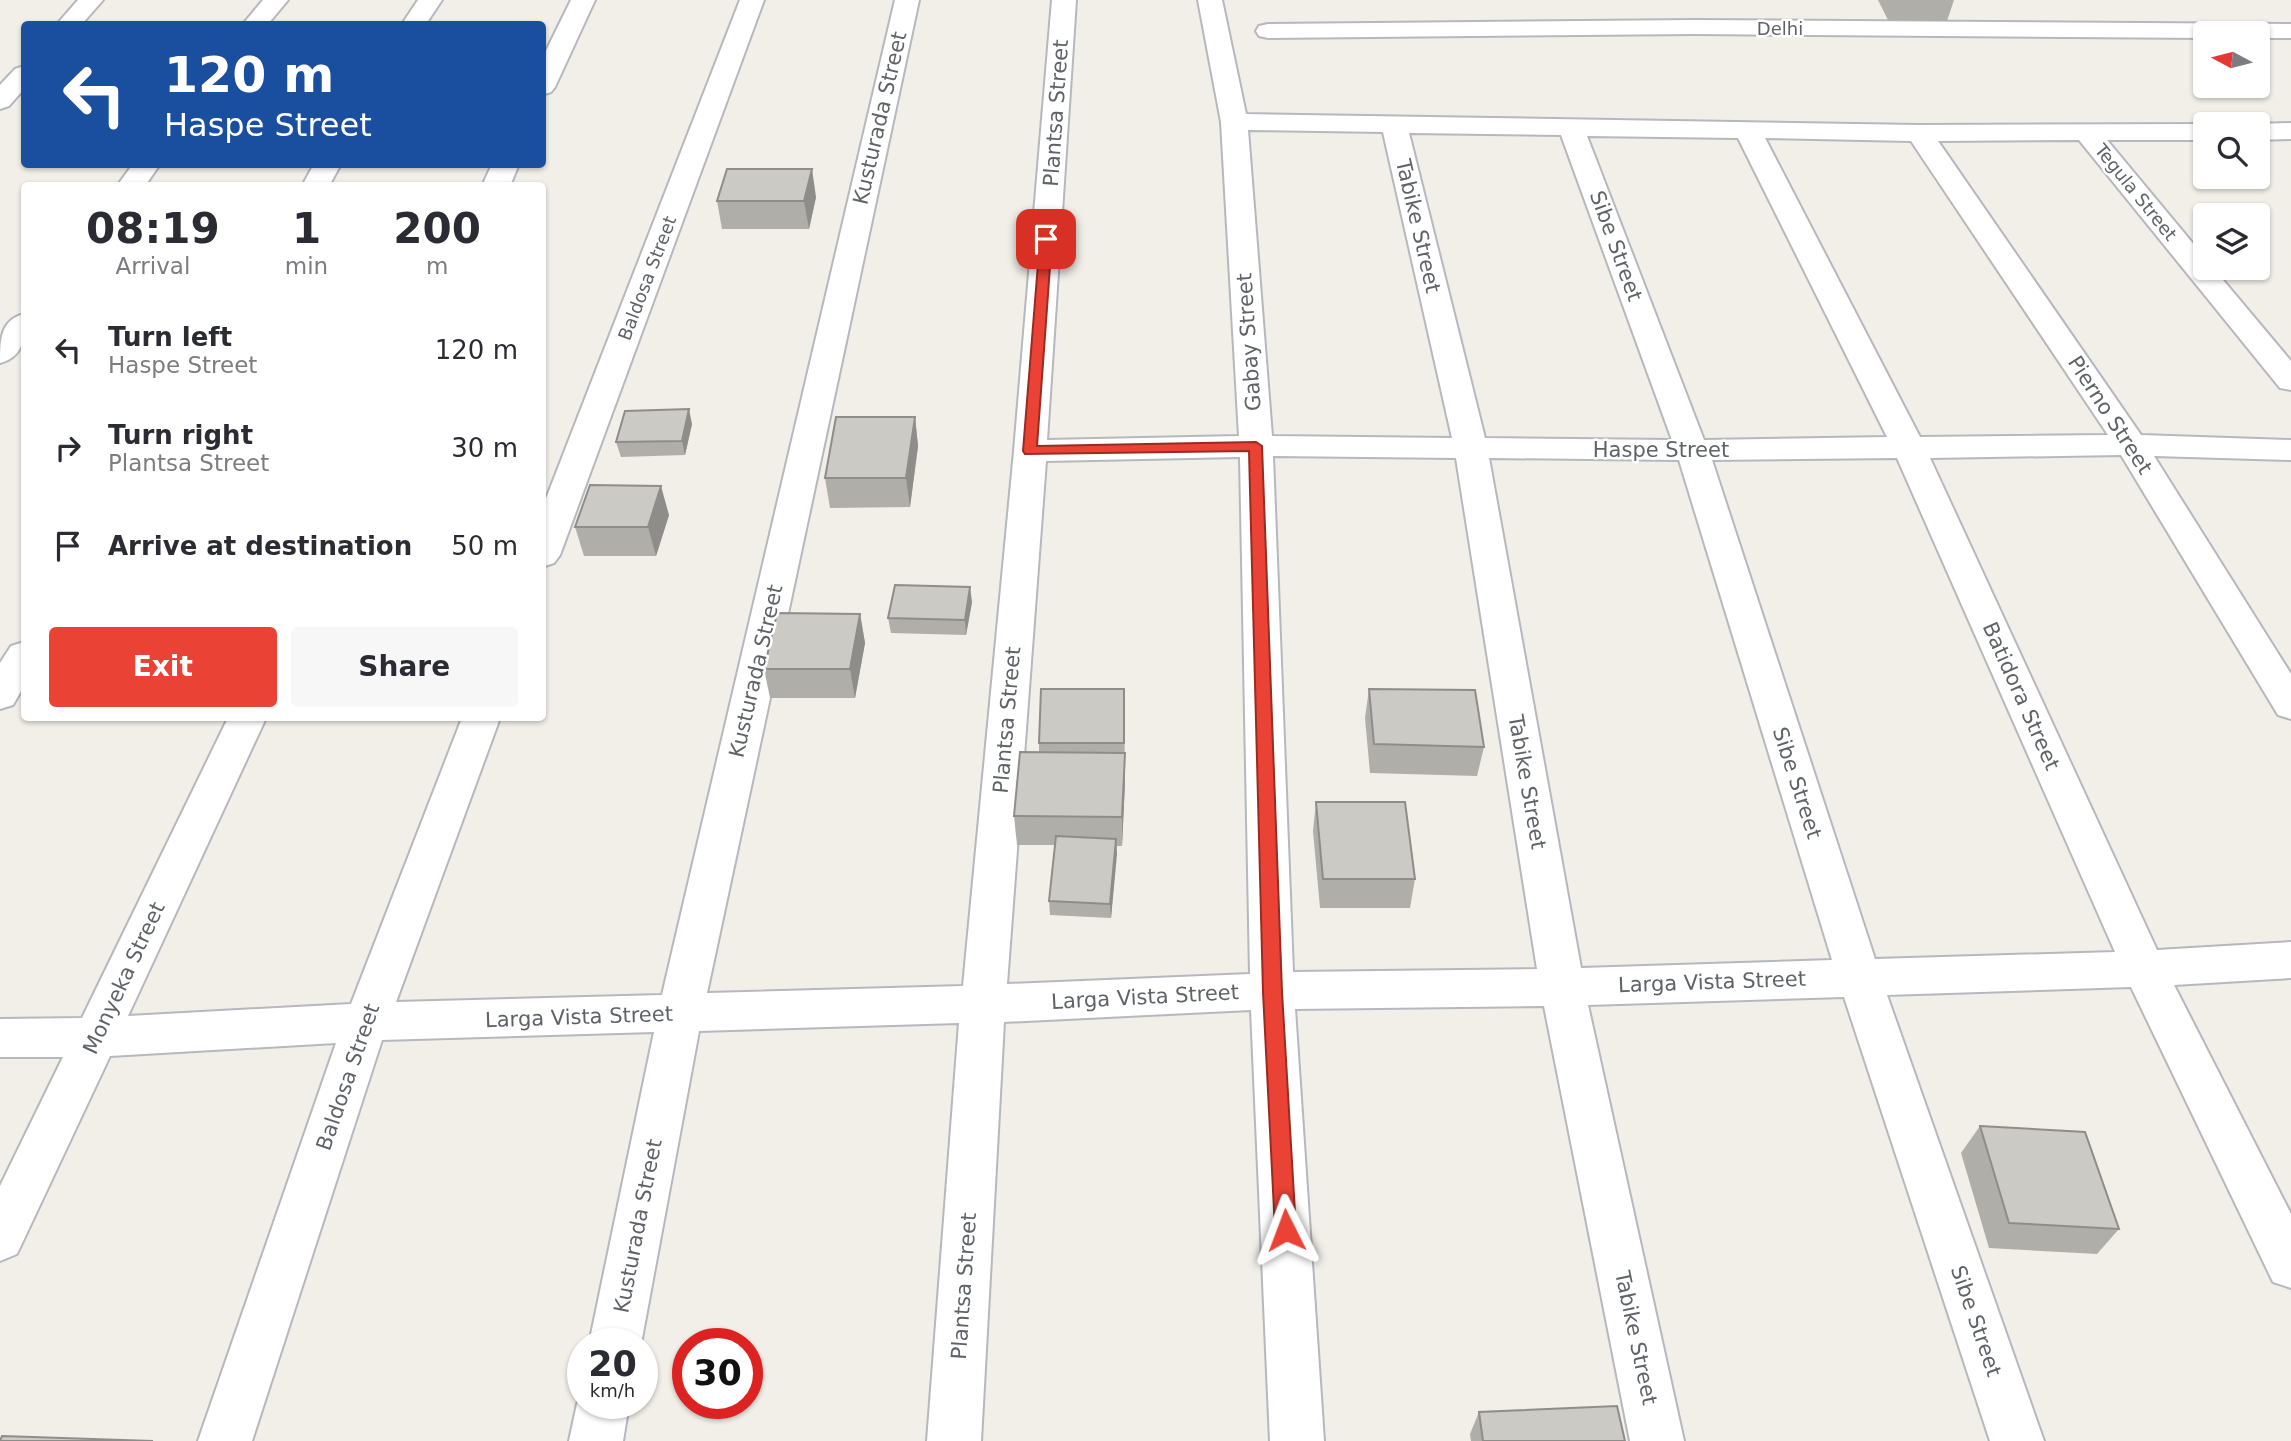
<!DOCTYPE html>
<html lang="en">
<head>
<meta charset="utf-8">
<style>
  body { margin:0; font-family:"DejaVu Sans",sans-serif; background:#f7f7f7; color:#2b2b33; height:100vh; display:flex; flex-direction:column; font-size:26px; white-space:nowrap }
  * { box-sizing:border-box; margin:0 }
  p { font-size:23px; color:#7c7c81 }
  .icon { flex:none; width:38px; height:38px; fill:none; stroke:currentColor; stroke-width:2; stroke-linecap:round; stroke-linejoin:round }
  .map { position:relative; flex:1; overflow:hidden }
  .panel { position:absolute; left:21px; top:182px; width:525px; height:539px; display:flex; flex-direction:column; background:#fff; border-radius:7px; box-shadow:0 2px 5px #0004 }
  .panel>* { flex:none }
  .guide { position:absolute; left:21px; top:21px; width:525px; height:147px; border-radius:7px; box-shadow:0 2px 5px #0004; background:#1a4fa0; color:#fff; overflow:hidden }
  .needle { width:46px; rotate:277deg }
  .controls { position:absolute; left:2193px; top:21px; display:grid; gap:14px }
  .controls a { display:grid; place-items:center; width:77px; height:77px; border-radius:7px; background:#fff; box-shadow:0 2px 5px #0004; font-size:35px }
  .speed { position:absolute; left:567px; top:1328px; display:flex; gap:14px; font-size:35px; font-weight:700; text-align:center }
  .speed>* { display:grid; place-content:center; width:91px; height:91px; border-radius:50%; background:#fff; box-shadow:0 2px 5px #0004; line-height:1 }
  .speed small { font-size:18px; font-weight:400 }
  .speed .limit { border:10px solid #d22; background:#fff; color:#111 }
  .pin { position:absolute; display:grid; place-items:center; width:60px; height:60px; color:#fff; margin:-30px; border-radius:14px; box-shadow:0 4px 10px #0006 }
  .me { position:absolute; width:77px; margin:-38px; rotate:357deg; stroke-linejoin:round; filter:drop-shadow(0 0 5px #0008) }
  .turn { display:flex; align-items:center; gap:24px; height:147px; padding:0 28px; font-size:32px }
  .turn .icon { width:91px; height:91px; stroke-width:2.5 }
  .turn b { display:block; font-size:49px; line-height:60px }
  .eta { display:flex; justify-content:space-evenly; align-items:center; height:119px; text-align:center }
  .eta b { font-size:42px; font-weight:600; line-height:49px }
  .cta { display:flex; gap:14px; margin-top:auto; padding:14px 28px }
  .cta a { flex:1; height:80px; border-radius:7px; background:#ea4335; color:#fff; font-size:28px; font-weight:600; line-height:80px; text-align:center }
  .cta a+a { background:#f7f7f7; color:#2b2b33 }
  ul { padding:0; list-style:none }
  li { display:flex; align-items:center; gap:21px; height:98px; padding:0 28px }
  li div { flex:1 }
  li b { display:block; font-size:26px }
  li em { font-style:normal }
  .map>svg:first-child { display:block }
</style>
</head>
<body>
<div class="map">
<svg width="2291" height="1441" viewBox="0 0 2291 1441">
  <rect width="100%" height="100%" fill="#f1efe8"/>
  <g fill="none" stroke-linecap="round" stroke-linejoin="round">
    <defs>
      <g id="minor">
        <path d="M78,0H103L82,24H57Z"/>
        <path d="M263,0H288L268,24H243Z"/>
        <path d="M418,0H442L426,24H402Z"/>
        <path d="M571,0H595L555,87L551,92L542,95V59Z"/>
        <path d="M740,0H764L560,555L554,563L542,567V509Z"/>
        <path d="M895,0H919L707,993L963,986L1014,451L1052,0H1076L1047,440L1239,436L1221,122L1198,0H1222L1246,114L1919,125L2205,124V140H2107L2205,258V268H2213L2291,361V390L2280,388L2079,140L1938,141L2141,435L2291,440V460L2154,456L2291,674V719L2278,715L2121,455L1930,458L2157,950L2291,942V978L2174,985L2291,1214V1288L2273,1282L2131,987L1887,995L2044,1441H1990L1844,997L1588,1005L1684,1441H1630L1544,1006L1295,1009L1324,1441H1270L1251,1010L1004,1022L981,1441H927L959,1023L699,1031L641,1344H589L654,1032L382,1040L252,1441H198L336,1043L110,1056L17,1254L0,1261V1186L63,1057H0V1019L82,1018L228,718H266L128,1016L351,1004L462,718H500L396,1002L662,995ZM1248,130L1383,132L1452,438L1272,436ZM1409,133L1561,135L1672,440L1485,438ZM1587,136L1738,138L1887,437L1704,440ZM1765,138L1911,141L2108,435L1920,437ZM1273,456L1456,458L1537,969L1293,972ZM1240,457L1250,974L1007,984L1046,461ZM1489,458L1679,460L1832,960L1581,968ZM1897,458L2115,952L1875,959L1712,460Z"/>
        <path d="M1695,20L2291,24V38H2258V33H2205V38L1695,34L1268,38L1259,36L1256,31L1259,26L1268,24Z"/>
        <path d="M24,66V89L9,106L0,109V85L15,69Z"/>
        <path d="M2291,123V139L2258,140L2257,124Z"/>
        <path d="M133,164H160L145,186H117Z"/>
        <path d="M314,164H341L329,186H302Z"/>
        <path d="M492,164H519L510,186H482Z"/>
        <path d="M24,314C26,335 24,357 0,363C0,341 0,320 24,314Z"/>
        <path d="M24,642V686L13,705L0,709V663L11,646Z"/>
        <path d="M583,1390V1404H629L623,1441H569L577,1404Z"/>
      </g>
    </defs>
    <!-- minor casing -->
    <use href="#minor" stroke="#b5b8bc" stroke-width="4"/>
    <!-- minor -->
    <use href="#minor" fill="#fff" fill-rule="evenodd"/>
  </g>
  <!-- wall -->
  <g fill="#afaea9">
    <path d="M1878,0H1954L1947,21L1888,20Z"/>
    <path d="M816,197L809,229H722L717,201Z"/>
    <path d="M915,417L918,446L910,507L830,508L825,478Z"/>
    <path d="M692,424L685,455L621,457L616,442Z"/>
    <path d="M669,515L656,556H584L575,527Z"/>
    <path d="M972,602L966,635L891,633L888,618Z"/>
    <path d="M860,614L865,643L855,698H770L764,669Z"/>
    <path d="M1124,689L1125,782L1122,846H1117L1111,918L1050,915L1049,901L1055,845H1017L1014,816L1039,752V743Z"/>
    <path d="M1369,689L1484,747L1477,776L1370,773L1365,718Z"/>
    <path d="M1316,802L1415,879L1410,908H1320L1313,831Z"/>
    <path d="M1980,1126L2119,1229L2097,1254L1989,1248L1961,1153Z"/>
    <path d="M1479,1412L1625,1441H1471L1470,1434Z"/>
  </g>
  <!-- shaded-wall -->
  <g fill="#8f8d8a">
    <path d="M812,169L816,197L809,229L804,201Z"/>
    <path d="M689,409L692,424L685,455L682,441Z"/>
    <path d="M915,417L918,446L910,507L906,478Z"/>
    <path d="M661,486L669,515L656,556L648,527Z"/>
    <path d="M970,587L972,602L966,635L965,620Z"/>
    <path d="M860,614L865,643L855,698L850,669Z"/>
    <path d="M1124,689V769L1125,753V782L1122,846V817L1124,770Z"/>
    <path d="M1116,839L1117,854L1111,918L1110,904Z"/>
  </g>
  <!-- building -->
  <g fill="#cccac5" stroke="#8f8d8a" stroke-width="2">
    <path d="M727,169H812L804,201H717Z"/>
    <path d="M689,409L682,441L616,442L625,411Z"/>
    <path d="M836,417H915L906,478H825Z"/>
    <path d="M590,485L661,486L648,527H575Z"/>
    <path d="M895,585L970,587L965,620L888,618Z"/>
    <path d="M777,613L860,614L850,669H764Z"/>
    <path d="M1041,689H1124V743H1039Z"/>
    <path d="M1369,689L1475,690L1484,747L1374,744Z"/>
    <path d="M1020,752L1125,753L1122,817L1014,816Z"/>
    <path d="M1316,802H1405L1415,879H1323Z"/>
    <path d="M1056,836L1116,839L1110,904L1049,901Z"/>
    <path d="M1980,1126L2085,1132L2119,1229L2009,1223Z"/>
    <path d="M1617,1406L1625,1441H1483L1479,1412Z"/>
    <path d="M2,1436L153,1441H0Z"/>
  </g>
  <!-- route -->
  <path fill="#ea4335" stroke="#982c22" stroke-width="2" d="M1046,235L1052,239L1037,446L1256,442L1262,446L1282,992L1296,1230L1293,1236L1286,1239L1278,1236L1275,1230L1263,992L1249,451L1025,454L1023,451L1040,239Z"/>
  <g text-anchor="middle" dominant-baseline="central" stroke-width="5" stroke-linejoin="round" paint-order="stroke">
    <!-- far-street labels -->
    <g font-size="18" fill="#5f6368" stroke="#fff">
      <text x="1780" y="28">Delhi</text>
      <text transform="translate(2136 192) rotate(51)">Tegula Street</text>
      <text transform="translate(647 278) rotate(-69)">Baldosa Street</text>
    </g>
    <!-- street labels -->
    <g font-size="21" fill="#5f6368" stroke="#fff">
      <text transform="translate(1056 113) rotate(-86)">Plantsa Street</text>
      <text transform="translate(880 118) rotate(-77)">Kusturada Street</text>
      <text transform="translate(1418 226) rotate(77)">Tabike Street</text>
      <text transform="translate(1616 246) rotate(70)">Sibe Street</text>
      <text transform="translate(1249 342) rotate(-94)">Gabay Street</text>
      <text transform="translate(2110 415) rotate(57)">Pierno Street</text>
      <text x="1661" y="450">Haspe Street</text>
      <text transform="translate(756 671) rotate(-77)">Kusturada Street</text>
      <text transform="translate(2021 696) rotate(66)">Batidora Street</text>
      <text transform="translate(1007 720) rotate(-85)">Plantsa Street</text>
      <text transform="translate(1527 782) rotate(80)">Tabike Street</text>
      <text transform="translate(1797 783) rotate(72)">Sibe Street</text>
      <text transform="translate(124 978) rotate(-65)">Monyeka Street</text>
      <text transform="translate(1712 982) rotate(-2)">Larga Vista Street</text>
      <text transform="translate(1145 997) rotate(-3)">Larga Vista Street</text>
      <text transform="translate(579 1017) rotate(-2)">Larga Vista Street</text>
      <text transform="translate(348 1077) rotate(-71)">Baldosa Street</text>
      <text transform="translate(638 1226) rotate(-79)">Kusturada Street</text>
      <text transform="translate(964 1286) rotate(-86)">Plantsa Street</text>
      <text transform="translate(1976 1321) rotate(71)">Sibe Street</text>
      <text transform="translate(1636 1338) rotate(78)">Tabike Street</text>
    </g>
  </g>
</svg>
<div class="controls">
<a><svg class="needle" viewBox="-14 -14 28 28"><path d="M0-13l5 13h-10z" fill="#e53935"/><path d="M0 13l5-13h-10z" fill="#7c7c81"/></svg></a>
<a><svg class="icon" aria-label="search" viewBox="0 0 24 24"><circle cx="10" cy="10" r="6"/><path d="M15 15l6 6"/></svg></a>
<a><svg class="icon" aria-label="layers" viewBox="0 0 24 24"><path d="M12 4l9 5-9 5-9-5zM3 14l9 5 9-5"/></svg></a>
</div>
<div class="speed"><div>20<small>km/h</small></div><div class="limit">30</div></div>
<div class="pin" style="left:1046px;top:239px;background:#d93025"><svg class="icon" aria-label="arrive" viewBox="0 0 24 24"><path d="M6 21V4h12l-3 4 3 4H6"/></svg></div>
<svg class="me" style="left:1286px;top:1230px" viewBox="-20 -20 40 40"><path d="M0-17L14 15 0 8-14 15z" fill="#ea4335" stroke="#fff" stroke-width="4"/></svg>
<div class="guide">
<div class="turn"><svg class="icon" aria-label="left" viewBox="0 0 24 24"><path d="M17 20v-9H6M10 6l-5 5 5 5"/></svg><div><b>120 m</b>Haspe Street</div></div>
</div>
<section class="panel">
<div class="eta">
<div><b>08:19</b><p>Arrival</p></div>
<div><b>1</b><p>min</p></div>
<div><b>200</b><p>m</p></div>
</div>
<ul>
<li><svg class="icon" aria-label="left" viewBox="0 0 24 24"><path d="M17 20v-9H6M10 6l-5 5 5 5"/></svg><div><b>Turn left</b><p>Haspe Street</p></div><em>120 m</em></li>
<li><svg class="icon" aria-label="right" viewBox="0 0 24 24"><path d="M7 20v-9h11M14 6l5 5-5 5"/></svg><div><b>Turn right</b><p>Plantsa Street</p></div><em>30 m</em></li>
<li><svg class="icon" aria-label="arrive" viewBox="0 0 24 24"><path d="M6 21V4h12l-3 4 3 4H6"/></svg><div><b>Arrive at destination</b></div><em>50 m</em></li>
</ul>
<div class="cta"><a>Exit</a><a>Share</a></div>
</section>
</div>
</body>
</html>
